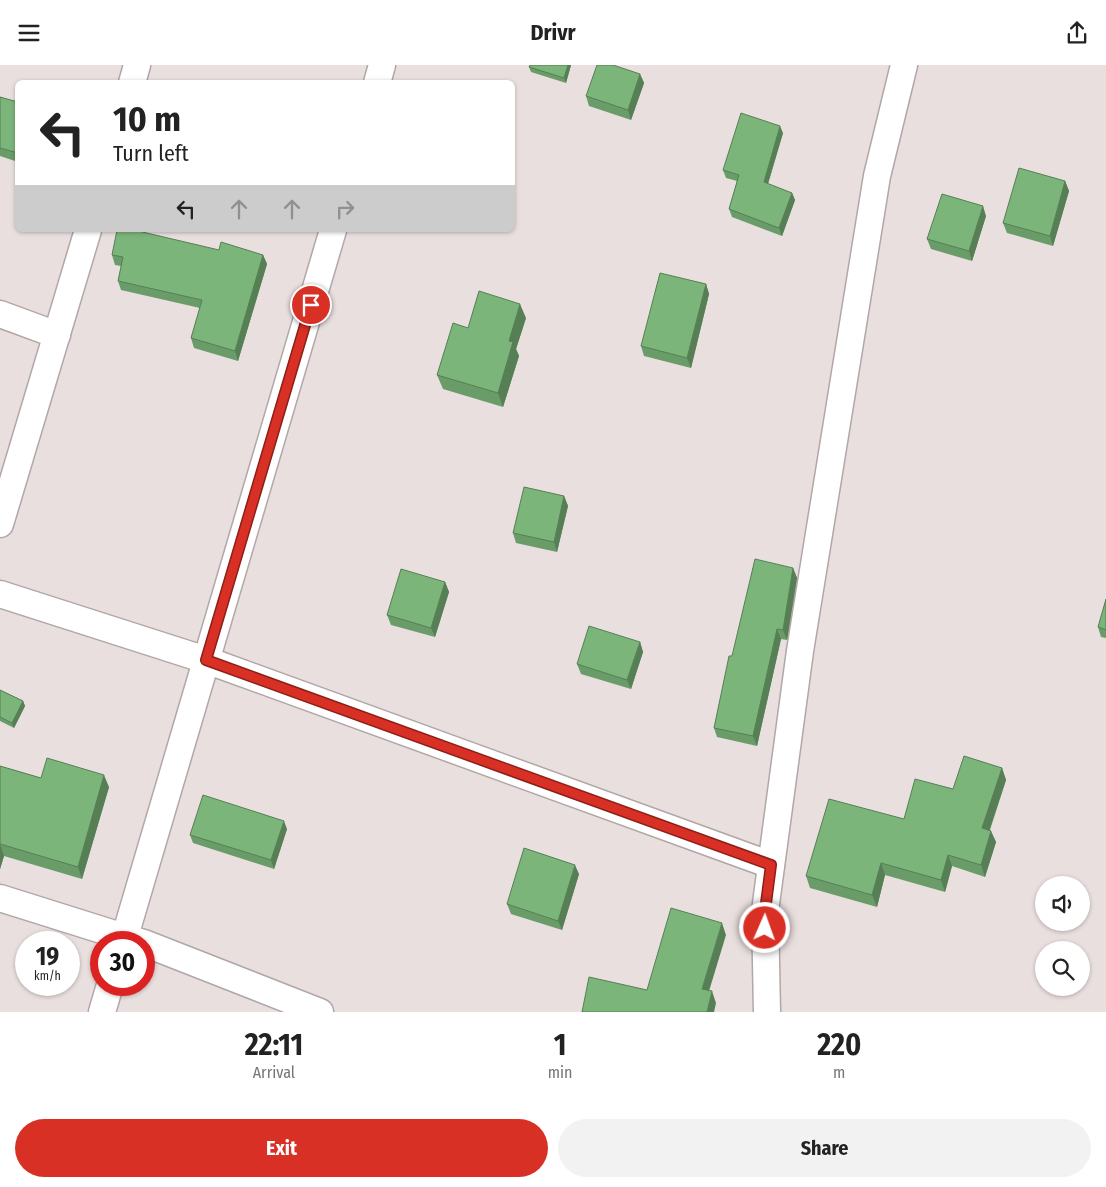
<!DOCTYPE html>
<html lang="en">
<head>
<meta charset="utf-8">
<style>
  body { margin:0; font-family:"Fira Sans Condensed",sans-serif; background:#f2f2f2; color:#222; height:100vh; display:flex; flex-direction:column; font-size:19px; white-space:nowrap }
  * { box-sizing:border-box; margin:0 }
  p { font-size:16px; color:#767676 }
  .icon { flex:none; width:28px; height:28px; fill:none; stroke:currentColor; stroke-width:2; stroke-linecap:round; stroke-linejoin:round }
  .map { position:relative; height:947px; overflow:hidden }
  .details { display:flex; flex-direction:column; background:#fff; flex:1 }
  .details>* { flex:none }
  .hud { position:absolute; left:15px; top:15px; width:500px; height:152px; border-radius:8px; box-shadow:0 1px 4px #0004; background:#fff; color:#222; overflow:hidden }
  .fabs { position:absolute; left:1035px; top:811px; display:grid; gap:10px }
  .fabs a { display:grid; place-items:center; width:55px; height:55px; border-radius:50%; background:#fff; box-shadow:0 1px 4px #0004; font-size:25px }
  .speed { position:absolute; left:15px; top:866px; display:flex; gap:10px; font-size:25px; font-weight:700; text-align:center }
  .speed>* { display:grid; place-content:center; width:65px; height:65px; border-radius:50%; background:#fff; box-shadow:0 1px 4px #0004; line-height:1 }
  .speed small { font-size:12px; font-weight:400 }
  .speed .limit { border:8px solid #d22; background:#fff; color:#111 }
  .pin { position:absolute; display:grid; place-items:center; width:42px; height:42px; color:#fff; margin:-21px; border:2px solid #fff; border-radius:50%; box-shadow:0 1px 5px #0007 }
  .me { position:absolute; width:55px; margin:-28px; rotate:2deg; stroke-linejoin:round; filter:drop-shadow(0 0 4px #0008) }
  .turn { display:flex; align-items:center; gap:18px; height:105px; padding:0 15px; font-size:22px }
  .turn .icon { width:65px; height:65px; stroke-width:2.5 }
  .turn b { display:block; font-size:35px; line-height:42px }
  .lanes { display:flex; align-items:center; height:48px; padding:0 15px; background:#0003; justify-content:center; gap:25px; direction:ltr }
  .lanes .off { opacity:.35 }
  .eta { display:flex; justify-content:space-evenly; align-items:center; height:85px; text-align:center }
  .eta b { font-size:30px; font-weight:700; line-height:35px }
  .cta { display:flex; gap:10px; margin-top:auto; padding:10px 15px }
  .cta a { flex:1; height:58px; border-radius:30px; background:#d93025; color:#fff; font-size:20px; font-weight:700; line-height:58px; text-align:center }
  .cta a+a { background:#f2f2f2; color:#222 }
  header { display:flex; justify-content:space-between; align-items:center; height:65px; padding:0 15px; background:#fff; font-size:22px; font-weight:700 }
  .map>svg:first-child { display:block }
</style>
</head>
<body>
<header><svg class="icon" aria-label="menu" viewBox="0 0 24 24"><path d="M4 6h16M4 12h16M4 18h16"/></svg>Drivr<svg class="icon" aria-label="share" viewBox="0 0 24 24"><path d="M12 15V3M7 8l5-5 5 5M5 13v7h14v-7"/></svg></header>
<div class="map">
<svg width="1106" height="947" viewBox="0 0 1106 947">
  <rect width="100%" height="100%" fill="#e9dfdf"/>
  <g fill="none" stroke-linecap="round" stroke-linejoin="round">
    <defs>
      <g id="minor">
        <path d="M132,18L137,0"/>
        <path d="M377,18L382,0"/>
        <path d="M0,249L57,270"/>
        <path d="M0,459L88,165"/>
        <path d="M0,529L206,595L771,800"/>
        <path d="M0,833L140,877"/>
        <path d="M123,878L333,165"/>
        <path d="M144,878L320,947"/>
        <path d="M102,947L110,920"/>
        <path d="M767,947L765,846L800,586L877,111L904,0"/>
      </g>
    </defs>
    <!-- minor casing -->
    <use href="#minor" stroke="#b1a7a8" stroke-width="29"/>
    <!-- minor -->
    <use href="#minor" stroke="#fff" stroke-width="26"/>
  </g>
  <!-- wall -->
  <g fill="#6a9c69">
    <path d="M530,0H571L566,18L531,7L529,2Z"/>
    <path d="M640,9L644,18L631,55L589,41L586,31Z"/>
    <path d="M0,33L18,37V97L0,91Z"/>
    <path d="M783,68L768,119L792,128L795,135L782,171L732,152L729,144L737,116L726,113L723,105Z"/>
    <path d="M1065,116L1069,126L1053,181L1007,168L1003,158Z"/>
    <path d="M986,151L972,196L931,184L927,174Z"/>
    <path d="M219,185L263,190L267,199L238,296L194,283L191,273L200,243L121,225L118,216L121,201L115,200L112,190Z"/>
    <path d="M706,219L709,229L691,303L644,291L641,281Z"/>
    <path d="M526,253L516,284L519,291L503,342L443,324L437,310L468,263Z"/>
    <path d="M564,431L568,441L557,487L516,478L513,468Z"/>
    <path d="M793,503L797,513L787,575L781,574L757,681L717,672L714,663L732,591Z"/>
    <path d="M445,517L449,527L435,572L391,560L387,550Z"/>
    <path d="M1106,534V573L1101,572L1098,562Z"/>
    <path d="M640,577L643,587L631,624L581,609L577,599Z"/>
    <path d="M0,625L23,636L25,641L14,663L0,656Z"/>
    <path d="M0,701L41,713L109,722L82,814L4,791L0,804Z"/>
    <path d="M1002,703L1006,715L990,765L996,777L985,812L952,801L945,827L885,810L877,842L810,823L806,811L904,754L953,724Z"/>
    <path d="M287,764L274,804L193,778L190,770Z"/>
    <path d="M579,809L562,865L511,849L507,839Z"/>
  </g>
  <!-- shaded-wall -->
  <g fill="#567f55">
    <path d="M568,0H571L566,18L564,13Z"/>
    <path d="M640,9L644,18L631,55L628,45Z"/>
    <path d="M780,61L783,68L766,125L764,117Z"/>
    <path d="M1065,116L1069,126L1053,181L1050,171Z"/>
    <path d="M792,128L795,135L782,171L779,163Z"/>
    <path d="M983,141L986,151L972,196L969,186Z"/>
    <path d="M263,190L267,199L238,296L235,286Z"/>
    <path d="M706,219L709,229L691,303L687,293Z"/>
    <path d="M520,239L526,253L516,284L519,291L503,342L498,328L509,276Z"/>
    <path d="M564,431L568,441L557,487L554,477Z"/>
    <path d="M793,503L797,513L787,575L783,565Z"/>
    <path d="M445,517L449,527L435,572L431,563Z"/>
    <path d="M777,564L781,574L757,681L753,671Z"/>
    <path d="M640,577L643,587L631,624L627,615Z"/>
    <path d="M23,636L25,641L14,663L12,658Z"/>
    <path d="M1002,703L1006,715L986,775L982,763Z"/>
    <path d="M104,710L109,722L82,814L78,802Z"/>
    <path d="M284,756L287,764L274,804L271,795Z"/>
    <path d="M991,766L996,777L985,812L981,800Z"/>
    <path d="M0,779L4,791L0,804Z"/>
    <path d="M948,790L952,801L945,827L941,815Z"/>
    <path d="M881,798L885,810L877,842L872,830Z"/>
    <path d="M575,800L579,809L562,865L558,856Z"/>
    <path d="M722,858L726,870L706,936L702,924Z"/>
    <path d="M712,926L716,938L714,947H707Z"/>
  </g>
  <!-- building -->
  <g fill="#7bb57a" stroke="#567f55">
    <path d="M530,0H568L564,13L529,2Z"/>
    <path d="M597,0H613L640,9L628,45L586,31Z"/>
    <path d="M0,32L18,37V88L0,83Z"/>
    <path d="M741,48L780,61L764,117L792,128L779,163L729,144L739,110L723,105Z"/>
    <path d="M1019,103L1065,116L1050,171L1003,158Z"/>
    <path d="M942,129L983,141L969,186L927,174Z"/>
    <path d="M117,165H134L219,185L221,177L263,190L235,286L191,273L202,235L118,216L123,192L112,190Z"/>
    <path d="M660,208L706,219L687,293L641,281Z"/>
    <path d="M479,226L520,239L509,276L513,277L498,328L437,310L453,258L468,263Z"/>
    <path d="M524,422L564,431L554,477L513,468Z"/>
    <path d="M755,494L793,503L783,565L777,564L753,671L714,663L729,591H732Z"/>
    <path d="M401,504L445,517L431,563L387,550Z"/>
    <path d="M1106,534V565L1098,562Z"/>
    <path d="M589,561L640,577L627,615L577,599Z"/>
    <path d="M0,625L23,636L12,658L0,652Z"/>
    <path d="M964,691L1002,703L982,763L991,766L981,800L948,790L941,815L881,798L872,830L806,811L829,734L904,754L915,714L953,724Z"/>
    <path d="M47,693L104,710L78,802L0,779V701L41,713Z"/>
    <path d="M203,730L284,756L271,795L190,770Z"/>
    <path d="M524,783L575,800L558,856L507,839Z"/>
    <path d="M671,843L722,858L702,924L712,926L707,947H582L589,912L647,925Z"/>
  </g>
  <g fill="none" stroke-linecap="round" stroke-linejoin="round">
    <defs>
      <path id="route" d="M311,240L206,595L771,800L765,846V863"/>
    </defs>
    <!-- route casing -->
    <use href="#route" stroke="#8d1f18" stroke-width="12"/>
    <!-- route -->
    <use href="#route" stroke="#d93025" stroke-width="9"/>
  </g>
</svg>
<div class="fabs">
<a><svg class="icon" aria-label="sound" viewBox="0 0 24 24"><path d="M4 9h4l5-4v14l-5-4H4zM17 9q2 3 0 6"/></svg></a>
<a><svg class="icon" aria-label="search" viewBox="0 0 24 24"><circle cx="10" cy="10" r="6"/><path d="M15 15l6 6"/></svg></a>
</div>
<div class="speed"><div>19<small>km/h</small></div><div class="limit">30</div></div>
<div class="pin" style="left:311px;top:240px;background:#d93025"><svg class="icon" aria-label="arrive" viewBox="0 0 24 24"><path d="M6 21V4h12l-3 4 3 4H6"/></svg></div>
<svg class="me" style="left:765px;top:863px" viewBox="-20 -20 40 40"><circle r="17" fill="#d93025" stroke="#fff" stroke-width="3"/><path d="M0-11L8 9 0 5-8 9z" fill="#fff"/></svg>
<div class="hud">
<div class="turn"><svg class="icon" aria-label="left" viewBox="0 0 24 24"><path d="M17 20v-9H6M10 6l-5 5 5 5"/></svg><div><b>10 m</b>Turn left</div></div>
<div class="lanes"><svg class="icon" aria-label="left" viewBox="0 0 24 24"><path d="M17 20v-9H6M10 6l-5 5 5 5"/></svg><svg class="icon off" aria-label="ahead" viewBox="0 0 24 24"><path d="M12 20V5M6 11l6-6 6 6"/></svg><svg class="icon off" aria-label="ahead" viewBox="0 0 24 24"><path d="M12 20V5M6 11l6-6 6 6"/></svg><svg class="icon off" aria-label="right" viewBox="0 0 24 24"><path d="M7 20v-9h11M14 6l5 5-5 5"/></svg></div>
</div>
</div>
<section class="details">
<div class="eta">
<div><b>22:11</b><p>Arrival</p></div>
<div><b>1</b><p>min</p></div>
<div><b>220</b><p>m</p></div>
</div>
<div class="cta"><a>Exit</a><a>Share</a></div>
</section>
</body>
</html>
